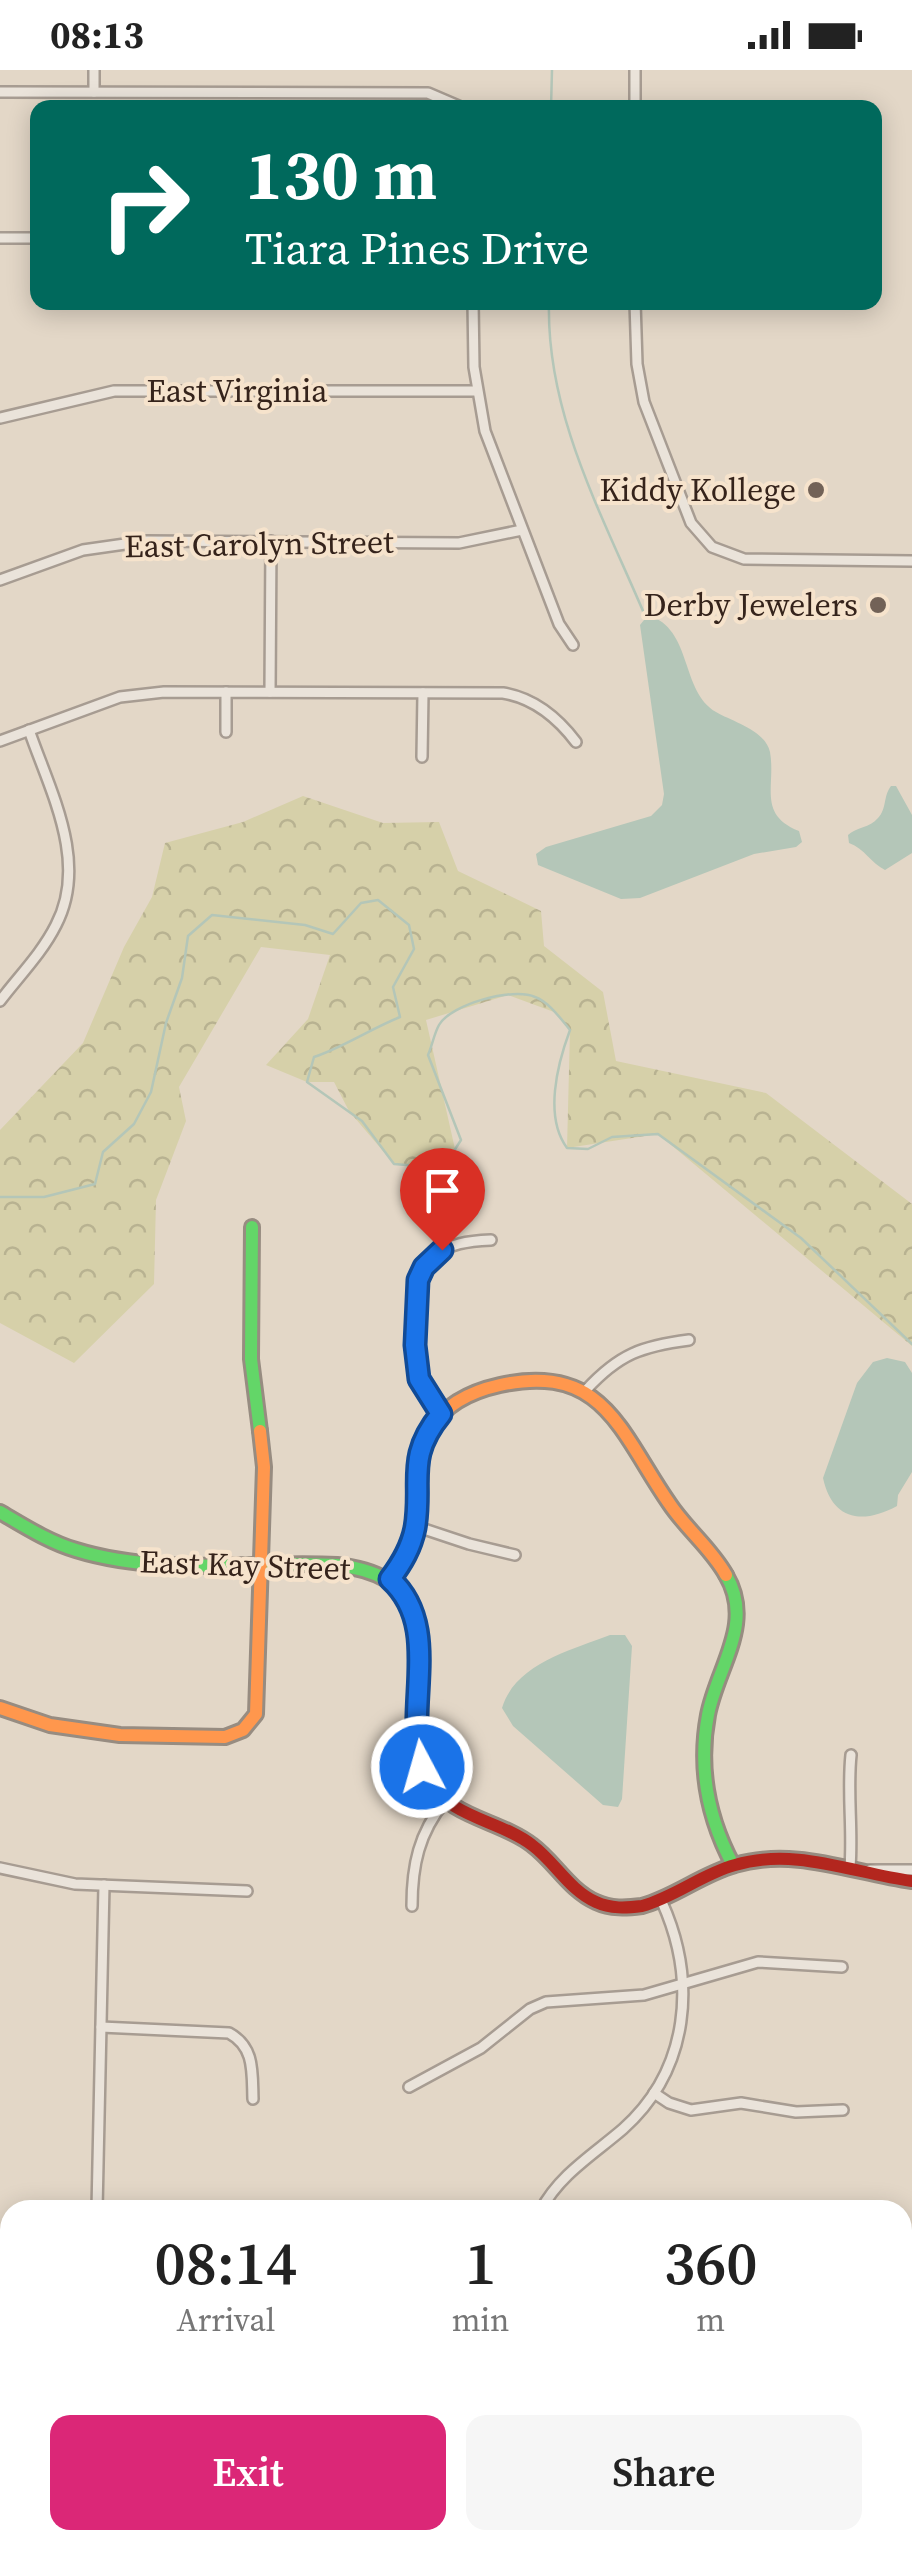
<!DOCTYPE html>
<html lang="en">
<head>
<meta charset="utf-8">
<style>
  body { margin:0; font-family:"Source Serif 4",serif; background:#f6f6f6; color:#222; height:100vh; display:flex; flex-direction:column; font-size:38px; white-space:nowrap }
  * { box-sizing:border-box; margin:0 }
  p { font-size:32px; color:#767676 }
  .icon { flex:none; width:55px; height:55px; fill:none; stroke:currentColor; stroke-width:2; stroke-linecap:round; stroke-linejoin:round }
  .map { position:relative; flex:1; overflow:hidden }
  .details { position:absolute; left:0px; top:2130px; width:912px; height:350px; display:flex; flex-direction:column; background:#fff; border-radius:30px 30px 0 0; box-shadow:0 5px 25px #0003 }
  .details>* { flex:none }
  .guide { position:absolute; left:30px; top:30px; width:852px; height:210px; border-radius:20px; box-shadow:0 5px 25px #0003; background:#00695c; color:#fff; overflow:hidden }
  .pin { position:absolute; display:grid; place-items:center; width:85px; height:85px; color:#fff; margin:-102px -42px; border-radius:50% 50% 50% 0; rotate:-45deg; box-shadow:0 0 10px #0007 }
  .pin .icon { rotate:45deg }
  .me { position:absolute; width:110px; margin:-55px; rotate:354deg; stroke-linejoin:round; filter:drop-shadow(0 0 8px #0008) }
  .turn { display:flex; align-items:center; gap:35px; height:210px; padding:0 50px; font-size:45px }
  .turn .icon { width:130px; height:130px; stroke-width:2.5 }
  .turn b { display:block; font-size:70px; line-height:85px }
  .eta { display:flex; justify-content:space-evenly; align-items:center; height:170px; text-align:center }
  .eta b { font-size:60px; font-weight:600; line-height:70px }
  .action { display:flex; gap:20px; margin-top:auto; padding:20px 50px }
  .action a { flex:1; height:115px; border-radius:20px; background:#db2777; color:#fff; font-size:40px; font-weight:600; line-height:115px; text-align:center }
  .action a+a { background:#f6f6f6; color:#222 }
  .status { display:flex; justify-content:space-between; align-items:center; height:70px; padding:0 50px; background:#fff; direction:ltr }
  .status svg { height:28px; fill:currentColor }
  .map>svg:first-child { display:block }
</style>
</head>
<body>
<div class="status"><b>08:13</b><svg viewBox="0 0 49 12"><path d="M0 12V9h3v3zM5 12V6h3v6zM10 12V3h3v9zM15 12V0h3v12zM26 1h20v11H26zM47 4h2v5h-2z"/></svg></div>
<div class="map">
<svg width="912" height="2480" viewBox="0 0 912 2480">
  <defs>
    <pattern id="forest-crowns" width="20" height="18" patternUnits="userSpaceOnUse" patternTransform="scale(2.5)"><rect width="20" height="18" fill="#d6d0a9"/><path d="M2 6a3 3 0 1 1 6 0M12 15a3 3 0 1 1 6 0" fill="none" stroke="#b8b291"/></pattern>
  </defs>
  <rect width="100%" height="100%" fill="#e3d7c7"/>
  <!-- forest -->
  <path fill="url(#forest-crowns)" d="M303,726L383,753L439,752L458,801L541,841L544,876L603,922L616,991L766,1023L912,1134V1276L658,1064L567,1078L570,960L554,942L508,925L426,950L455,1079L432,1097L394,1094L349,1041L334,1012H307L266,995L308,949L330,885L261,877L179,1017L186,1051L156,1130L154,1214L74,1293L0,1253V1060L83,973L124,877L152,827L165,773L243,752Z"/>
  <!-- water -->
  <g fill="#b4c6b8">
    <path d="M648,545C693,559 680,621 716,642C733,652 765,660 770,682C776,716 757,744 799,761L802,772L796,777L754,784L640,828L621,829L538,795L536,784L546,777L651,746L662,735L664,724L640,555Z"/>
    <path d="M891,716H896L912,745V783L885,800C871,793 865,779 849,773L848,765C856,757 870,758 878,748C887,739 883,726 891,716Z"/>
    <path d="M887,1288L905,1292L912,1303V1402L898,1425L897,1436C862,1455 832,1450 823,1408L857,1313L873,1292Z"/>
    <path d="M610,1565H625L632,1576L622,1729L618,1737L603,1735L513,1656L502,1638C515,1594 571,1580 610,1565Z"/>
  </g>
  <g fill="none" stroke-linecap="round" stroke-linejoin="round">
    <!-- stream -->
    <g stroke="#b4c6b8" stroke-width="2.5">
      <path d="M551,38L552,0"/>
      <path d="M549,232C546,345 603,446 646,548"/>
      <path d="M0,1127H44L95,1114L103,1082L134,1054L151,1022L166,953L182,908L188,866L212,845L305,855L333,864L361,833L378,830L409,855L414,879L393,917L400,947C370,959 344,977 314,987L307,1012L362,1051L394,1094L443,1098L461,1070L428,985C432,976 434,964 439,955C451,934 513,917 535,927C549,932 561,949 570,960C557,995 544,1047 567,1078L588,1079L612,1067L658,1064L801,1168L912,1274"/>
    </g>
    <defs>
      <g id="street">
        <path d="M0,22L428,23L463,38"/>
        <path d="M94,22V0"/>
        <path d="M635,38V0"/>
        <path d="M0,168H38"/>
        <path d="M473,232L474,297L485,361L559,554L573,575"/>
        <path d="M635,232L637,294L644,332L691,453L712,477L744,489L912,491"/>
        <path d="M0,348L114,321H477"/>
        <path d="M0,510L83,480L146,471L459,473L522,460"/>
        <path d="M270,622L271,471"/>
        <path d="M226,662V622"/>
        <path d="M0,671L120,627L164,622L503,623C534,628 557,647 576,672"/>
        <path d="M422,687L423,623"/>
        <path d="M0,931C19,906 42,883 56,855C89,792 50,721 29,660"/>
        <path d="M586,1320C619,1284 642,1276 689,1270"/>
        <path d="M441,1344C432,1334 424,1324 420,1311C410,1282 409,1210 432,1188C448,1173 470,1171 491,1170"/>
        <path d="M415,1456L469,1474L515,1485"/>
        <path d="M850,1797C853,1759 847,1723 851,1685"/>
        <path d="M0,1798L75,1814L247,1821"/>
        <path d="M870,1800H912"/>
        <path d="M412,1836C412,1795 419,1763 445,1731"/>
        <path d="M101,1957L229,1963C255,1977 252,2002 253,2029"/>
        <path d="M409,2017L481,1978L530,1939L546,1932L644,1925L758,1892L842,1897"/>
        <path d="M654,2023L669,2033L691,2040L741,2033L796,2042L843,2040"/>
        <path d="M97,2140L104,1815"/>
        <path d="M541,2140C559,2105 594,2084 623,2059C690,1999 697,1910 662,1832"/>
        <path d="M435,2480V2470"/>
        <path d="M622,2480V2470"/>
      </g>
      <g id="fast">
        <path d="M252,1157L251,1289L260,1361"/>
        <path d="M0,1442C24,1456 49,1472 76,1480C160,1506 251,1491 337,1495C421,1505 421,1552 418,1624"/>
        <path d="M726,1505C755,1554 717,1597 708,1645C698,1698 708,1748 733,1795"/>
        <path d="M902,2431H912"/>
      </g>
      <g id="slow">
        <path d="M390,1509C401,1495 410,1480 414,1462C421,1427 411,1389 431,1358C446,1333 473,1321 500,1315C604,1292 621,1364 669,1433C686,1459 711,1478 726,1505"/>
        <path d="M0,1638L50,1655L120,1665L225,1667L243,1660L256,1644L264,1397L260,1361"/>
        <path d="M0,2435H10"/>
      </g>
      <path id="jam" d="M418,1624C417,1652 414,1684 428,1709C449,1748 500,1750 532,1775C555,1792 569,1820 596,1832C611,1839 626,1838 642,1836C675,1827 702,1804 735,1795C795,1777 853,1803 912,1811"/>
    </defs>
    <!-- street casing -->
    <use href="#street" stroke="#a79c92" stroke-width="14"/>
    <!-- fast casing -->
    <use href="#fast" stroke="#978c81" stroke-width="18"/>
    <!-- slow casing -->
    <use href="#slow" stroke="#978c81" stroke-width="18"/>
    <!-- jam casing -->
    <use href="#jam" stroke="#978c81" stroke-width="18"/>
    <!-- street -->
    <use href="#street" stroke="#eae3da" stroke-width="9"/>
    <!-- fast -->
    <use href="#fast" stroke="#63d668" stroke-width="12"/>
    <!-- slow -->
    <use href="#slow" stroke="#ff974d" stroke-width="12"/>
    <!-- jam -->
    <use href="#jam" stroke="#b3261e" stroke-width="12"/>
  </g>
  <g fill="none" stroke-linecap="round" stroke-linejoin="round">
    <defs>
      <path id="route" d="M422,1697C404,1636 443,1557 390,1509C402,1493 411,1478 415,1458C423,1411 405,1388 441,1344L419,1309L415,1275L418,1210L424,1197L442,1180"/>
    </defs>
    <!-- route casing -->
    <use href="#route" stroke="#114b97" stroke-width="25"/>
    <!-- route -->
    <use href="#route" stroke="#1a73e8" stroke-width="18"/>
  </g>
  <!-- markers -->
  <g fill="#726257" stroke="#f6e3cc" stroke-width="4">
    <circle cx="816" cy="420" r="10"/>
    <circle cx="878" cy="535" r="10"/>
  </g>
  <g text-anchor="middle" dominant-baseline="central" stroke-width="8" stroke-linejoin="round" paint-order="stroke">
    <!-- street labels -->
    <g font-size="32" fill="#35231b" stroke="#f6e3cc">
      <text x="237" y="321">East Virginia</text>
      <text transform="translate(259 474) rotate(-1)">East Carolyn Street</text>
      <text transform="translate(245 1495) rotate(2)">East Kay Street</text>
    </g>
    <!-- poi labels -->
    <g font-size="32" fill="#35231b" stroke="#f6e3cc" text-anchor="end">
      <text x="796" y="420">Kiddy Kollege</text>
      <text x="858" y="535">Derby Jewelers</text>
    </g>
  </g>
</svg>
<div class="pin" style="left:442px;top:1180px;background:#d93025"><svg class="icon" aria-label="arrive" viewBox="0 0 24 24"><path d="M6 21V4h12l-3 4 3 4H6"/></svg></div>
<svg class="me" style="left:422px;top:1697px" viewBox="-20 -20 40 40"><circle r="17" fill="#1a73e8" stroke="#fff" stroke-width="3"/><path d="M0-11L8 9 0 5-8 9z" fill="#fff"/></svg>
<div class="guide">
<div class="turn"><svg class="icon" aria-label="right" viewBox="0 0 24 24"><path d="M7 20v-9h11M14 6l5 5-5 5"/></svg><div><b>130 m</b>Tiara Pines Drive</div></div>
</div>
<section class="details">
<div class="eta">
<div><b>08:14</b><p>Arrival</p></div>
<div><b>1</b><p>min</p></div>
<div><b>360</b><p>m</p></div>
</div>
<div class="action"><a>Exit</a><a>Share</a></div>
</section>
</div>
</body>
</html>
